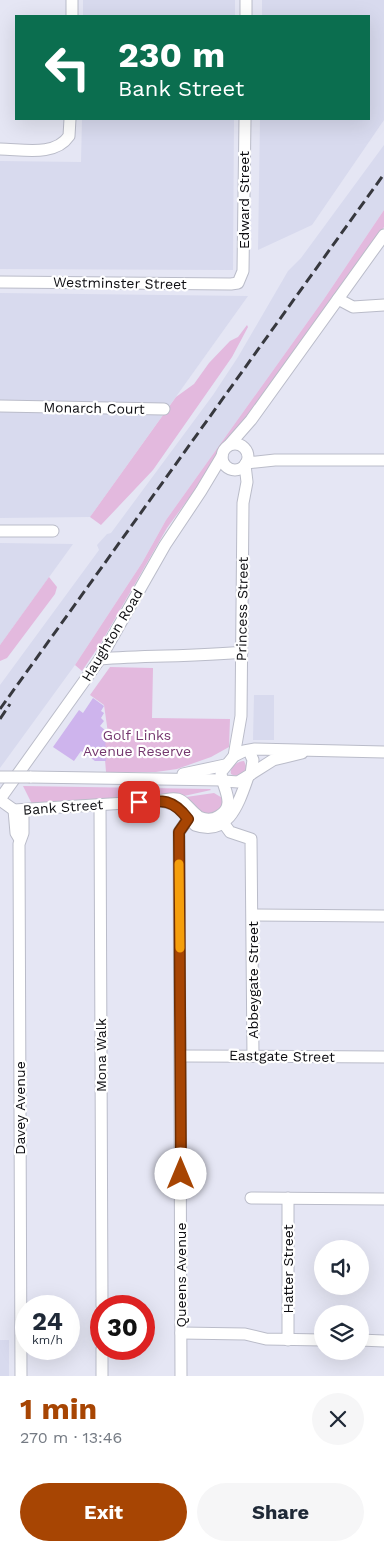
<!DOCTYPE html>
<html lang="en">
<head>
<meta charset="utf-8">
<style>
  body { margin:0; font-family:"Work Sans",sans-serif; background:#f6f6f7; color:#1f2937; height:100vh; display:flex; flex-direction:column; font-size:19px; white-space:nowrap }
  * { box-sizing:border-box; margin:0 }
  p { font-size:16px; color:#747a83 }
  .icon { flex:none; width:28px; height:28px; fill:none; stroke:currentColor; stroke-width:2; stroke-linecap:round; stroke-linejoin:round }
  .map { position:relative; height:1376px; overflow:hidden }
  .side { display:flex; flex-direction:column; background:#fff; flex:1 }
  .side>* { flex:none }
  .guide { position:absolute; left:15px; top:15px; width:355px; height:105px; border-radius:0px; box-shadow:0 5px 20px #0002; background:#0b6e4f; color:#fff; overflow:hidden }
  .buttons { position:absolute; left:314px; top:1240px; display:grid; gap:10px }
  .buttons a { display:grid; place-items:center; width:55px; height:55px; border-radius:50%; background:#fff; box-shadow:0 5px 20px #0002; font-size:25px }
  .speed { position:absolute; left:15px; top:1295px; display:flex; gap:10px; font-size:25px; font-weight:700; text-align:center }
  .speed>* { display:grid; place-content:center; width:65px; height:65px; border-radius:50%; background:#fff; box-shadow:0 5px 20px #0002; line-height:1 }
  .speed small { font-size:12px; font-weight:400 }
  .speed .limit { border:8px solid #d22; background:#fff; color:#111 }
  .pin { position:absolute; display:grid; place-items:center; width:42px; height:42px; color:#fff; margin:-21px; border-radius:10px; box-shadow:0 2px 8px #0006 }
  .me { position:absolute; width:55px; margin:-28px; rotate:0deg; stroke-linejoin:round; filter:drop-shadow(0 0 4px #0008) }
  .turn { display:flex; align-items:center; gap:18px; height:105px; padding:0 20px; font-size:22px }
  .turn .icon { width:65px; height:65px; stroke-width:2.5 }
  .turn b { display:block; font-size:35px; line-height:42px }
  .round { display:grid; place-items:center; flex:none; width:52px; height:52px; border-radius:26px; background:#f6f6f7 }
  .headline { display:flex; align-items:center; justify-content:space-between; height:85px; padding:0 20px }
  h1 { font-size:30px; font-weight:700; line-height:38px; color:#a74503 }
  .button { display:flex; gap:10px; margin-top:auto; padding:10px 20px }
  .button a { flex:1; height:58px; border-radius:30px; background:#a74503; color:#fff; font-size:20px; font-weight:700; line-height:58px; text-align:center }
  .button a+a { background:#f6f6f7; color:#1f2937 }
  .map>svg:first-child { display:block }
</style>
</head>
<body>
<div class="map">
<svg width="384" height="1376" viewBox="0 0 384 1376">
  <rect width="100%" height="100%" fill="#e5e6f4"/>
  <!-- built -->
  <g fill="#d8daee">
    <rect x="83" y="0" width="152" height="16"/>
    <path d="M262,0H384V120L312,225L258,250L260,119H369V16H262Z"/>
    <path d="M82,119H234L233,270L0,269V161L81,162Z"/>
    <path d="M384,145V210L324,299L166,520L142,563L75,665L0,768V685L99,550L97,545L107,534L111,533L213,395L238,357L288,271L301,258Z"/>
    <path d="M0,293L248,296L90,517L0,518Z"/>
    <path d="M0,543L73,544L0,645Z"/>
    <path d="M254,695H274V740H253Z"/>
    <rect x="0" y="1340" width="9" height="36"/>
  </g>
  <!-- green -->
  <g fill="#e3b9de">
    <path d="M384,210V227L232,439L223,445L216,461L167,528L101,643L82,671L75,665L142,563L166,520L324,299Z"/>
    <path d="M247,325L248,327L232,357L153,470L101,525L90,517L176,397L194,384L209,363L230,341L238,337Z"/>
    <path d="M49,577L57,587L55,594L7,658L0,661V645Z"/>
    <path d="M110,667L153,668L152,718L230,719L229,747L211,757L177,769L156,772H106L103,734L108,733L104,705L90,695Z"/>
    <path d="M244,761L247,768C244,773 237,778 231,774C229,767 238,761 244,761Z"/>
    <path d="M23,786L210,789L211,790L184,796L165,795L32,804Z"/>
    <path d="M214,793L224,799L223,805L216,814H203L186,797Z"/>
  </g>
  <!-- building -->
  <path fill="#ceb4ed" d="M93,698L104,706L101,711L104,713L101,718L104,721L100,726L105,730L106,761H95L81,751L74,761L53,747L79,710L83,713Z"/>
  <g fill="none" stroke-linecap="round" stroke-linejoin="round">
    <defs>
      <g id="minor">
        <path d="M72,16V0"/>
        <path d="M246,16V0"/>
        <path d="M0,149C22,149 55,157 69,136L70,119"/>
        <path d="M0,282L231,284L238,283L243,271L245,119"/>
        <path d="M338,299L353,307L384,305"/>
        <path d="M0,406L164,409"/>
        <path d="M230,444L251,420L384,235"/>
        <circle cx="235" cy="457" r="13"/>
        <path d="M246,463L275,460H384"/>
        <path d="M0,531H53"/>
        <path d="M100,659C147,655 194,657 242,652"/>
        <path d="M234,756L241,716L243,503L247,482L245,465"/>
        <path d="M183,774L225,765"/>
        <path d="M251,774L273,760L302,753"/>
        <path d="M30,777L223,780"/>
        <path d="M224,781L238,782L251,774L253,760L249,751"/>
        <path d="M0,799L100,659L165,545L201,491L222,456"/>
        <path d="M0,800L14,810L158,801C186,794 181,803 199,817C206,820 213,820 219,816C238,805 221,786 221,772L234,756L244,751L255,749L384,752"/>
        <path d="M165,802L176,805L195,825C229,837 239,802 248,777"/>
        <path d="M100,805L102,1306"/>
        <path d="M14,810L16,833L19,838"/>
        <path d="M219,817L230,832L251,839L253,1056"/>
        <path d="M253,915L384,916"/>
        <path d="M181,1056L384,1057"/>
        <path d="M251,1198L384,1199"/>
        <path d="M288,1198V1340"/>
        <path d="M181,1333L245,1334L266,1339L322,1340"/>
        <path d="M360,1340L384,1341"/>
        <path d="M102,1349V1376"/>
        <path d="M21,1376L19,844L23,833V810"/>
        <path d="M181,1376L179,832L186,822L196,815"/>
      </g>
    </defs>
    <!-- minor casing -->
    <use href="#minor" stroke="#babcc9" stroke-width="13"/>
    <!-- minor -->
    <use href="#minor" stroke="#fff" stroke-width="11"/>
    <!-- rail -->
    <g stroke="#37383e" stroke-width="3" stroke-dasharray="10 5" stroke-linecap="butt">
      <path d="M0,709L384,174"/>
      <path d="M0,719L10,704"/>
    </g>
    <defs>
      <path id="minor-bridge" d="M0,777H30"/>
    </defs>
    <!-- minor-bridge casing -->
    <use href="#minor-bridge" stroke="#babcc9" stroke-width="13" stroke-linecap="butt"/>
    <!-- minor-bridge -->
    <use href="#minor-bridge" stroke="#fff" stroke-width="11"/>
  </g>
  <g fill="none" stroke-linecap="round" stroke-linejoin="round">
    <defs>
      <path id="route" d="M139,802C163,800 173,799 188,819L179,832L181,1174"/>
    </defs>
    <!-- route casing -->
    <use href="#route" stroke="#6d2d02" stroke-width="12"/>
    <!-- route -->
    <use href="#route" stroke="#a74503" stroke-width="9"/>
    <!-- slow -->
    <path stroke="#f59e0b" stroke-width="9" d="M179,864L180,948"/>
  </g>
  <g text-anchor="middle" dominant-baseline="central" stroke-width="4.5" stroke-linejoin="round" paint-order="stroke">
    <!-- street labels -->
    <g font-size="14" fill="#0d0d11" stroke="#fff">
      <text transform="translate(244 200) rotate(-90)">Edward Street</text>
      <text transform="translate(120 283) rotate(1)">Westminster Street</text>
      <text transform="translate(94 408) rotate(1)">Monarch Court</text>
      <text transform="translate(242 609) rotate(-89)">Princess Street</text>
      <text transform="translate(112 635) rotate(-59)">Haughton Road</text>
      <text transform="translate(63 807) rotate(-4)">Bank Street</text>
      <text transform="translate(253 980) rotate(-90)">Abbeygate Street</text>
      <text transform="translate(101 1055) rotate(-90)">Mona Walk</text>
      <text transform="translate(282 1056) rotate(1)">Eastgate Street</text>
      <text transform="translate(20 1108) rotate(-90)">Davey Avenue</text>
      <text transform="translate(288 1269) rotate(-90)">Hatter Street</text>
      <text transform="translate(181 1275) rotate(-90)">Queens Avenue</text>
    </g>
    <!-- park labels -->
    <g font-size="14" fill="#74376e" stroke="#fff">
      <text x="137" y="735">Golf Links<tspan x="137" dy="16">Avenue Reserve</tspan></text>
    </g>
  </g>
</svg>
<div class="buttons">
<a><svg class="icon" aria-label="sound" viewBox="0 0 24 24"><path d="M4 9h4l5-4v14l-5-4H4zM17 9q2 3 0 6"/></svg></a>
<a><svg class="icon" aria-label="layers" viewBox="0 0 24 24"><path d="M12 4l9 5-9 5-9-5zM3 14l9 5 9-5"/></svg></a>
</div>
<div class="speed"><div>24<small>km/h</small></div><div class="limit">30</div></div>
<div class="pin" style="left:139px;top:802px;background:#d93025"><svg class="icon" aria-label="arrive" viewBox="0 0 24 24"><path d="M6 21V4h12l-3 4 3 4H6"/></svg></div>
<svg class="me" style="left:181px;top:1174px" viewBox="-20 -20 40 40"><circle r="19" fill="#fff"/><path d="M0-13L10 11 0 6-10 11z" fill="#a74503"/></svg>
<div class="guide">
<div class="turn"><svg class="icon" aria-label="left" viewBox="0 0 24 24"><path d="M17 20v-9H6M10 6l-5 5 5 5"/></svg><div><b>230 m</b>Bank Street</div></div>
</div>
</div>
<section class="side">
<div class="headline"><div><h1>1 min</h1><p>270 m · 13:46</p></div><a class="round"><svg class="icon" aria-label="close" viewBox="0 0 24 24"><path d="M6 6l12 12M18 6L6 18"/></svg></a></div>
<div class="button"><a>Exit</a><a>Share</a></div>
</section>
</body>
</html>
